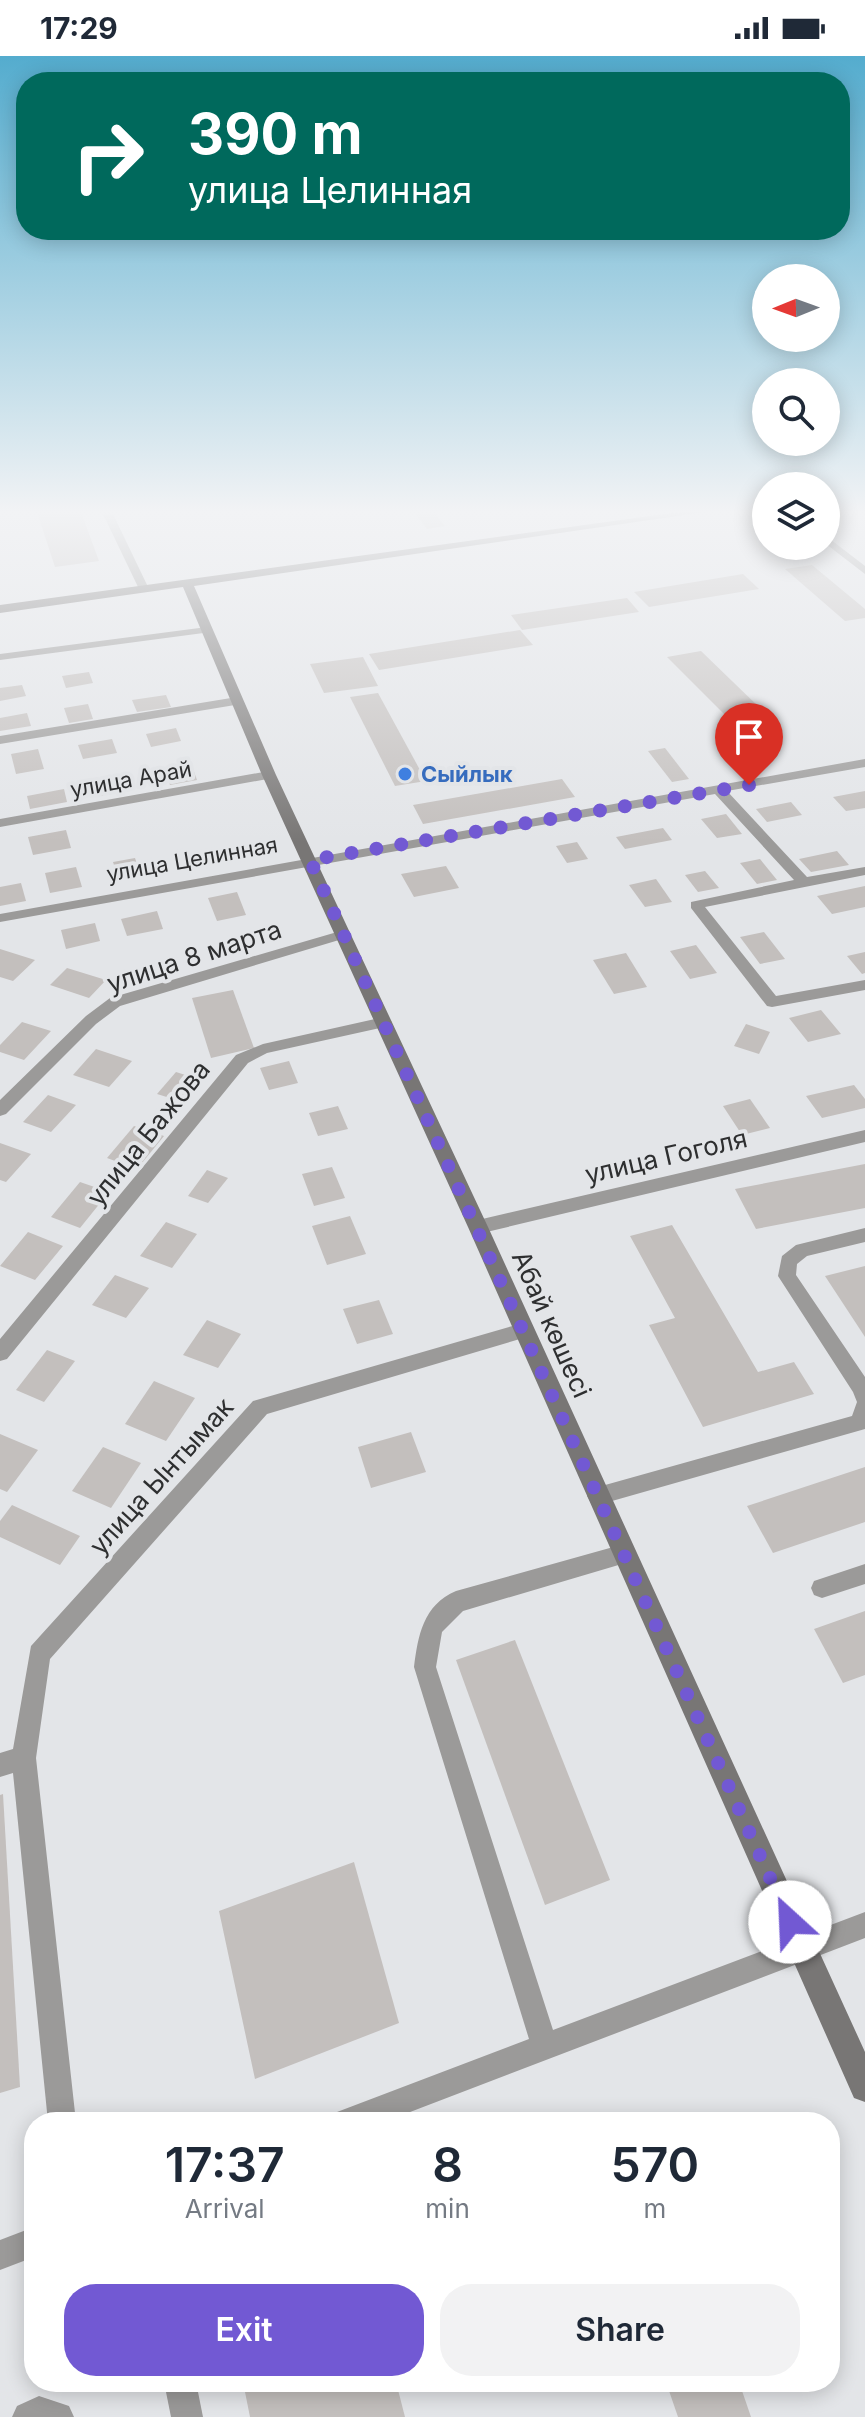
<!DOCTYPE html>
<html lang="en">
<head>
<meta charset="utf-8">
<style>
  body { margin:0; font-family:Inter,sans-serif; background:#f2f2f3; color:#1f2937; height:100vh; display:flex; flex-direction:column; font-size:30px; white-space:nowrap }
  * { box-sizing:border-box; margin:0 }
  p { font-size:26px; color:#747a83 }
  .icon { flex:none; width:44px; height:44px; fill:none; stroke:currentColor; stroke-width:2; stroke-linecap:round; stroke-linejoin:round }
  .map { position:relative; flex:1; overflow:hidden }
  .sheet { position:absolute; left:24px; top:2056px; width:816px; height:280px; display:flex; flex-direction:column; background:#fff; border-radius:32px; box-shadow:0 4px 20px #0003 }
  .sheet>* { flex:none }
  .guide { position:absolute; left:16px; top:16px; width:834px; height:168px; border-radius:32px; box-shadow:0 4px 20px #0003; background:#00695c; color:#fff; overflow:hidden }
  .needle { width:52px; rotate:269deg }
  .tools { position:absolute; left:752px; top:208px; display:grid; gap:16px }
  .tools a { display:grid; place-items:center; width:88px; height:88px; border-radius:50%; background:#fff; box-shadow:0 4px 20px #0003; font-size:40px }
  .pin { position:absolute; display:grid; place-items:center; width:68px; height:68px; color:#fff; margin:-82px -34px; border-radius:50% 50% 50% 0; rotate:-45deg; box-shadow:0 0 8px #0007 }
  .pin .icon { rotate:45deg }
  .me { position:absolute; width:88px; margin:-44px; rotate:335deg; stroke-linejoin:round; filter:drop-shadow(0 0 6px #0008) }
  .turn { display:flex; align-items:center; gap:28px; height:168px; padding:0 40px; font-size:36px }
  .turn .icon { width:104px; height:104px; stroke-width:2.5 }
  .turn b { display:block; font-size:56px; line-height:68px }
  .eta { display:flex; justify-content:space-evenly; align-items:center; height:136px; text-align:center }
  .eta b { font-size:48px; font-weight:600; line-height:56px }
  .primary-button { display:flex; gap:16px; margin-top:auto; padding:16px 40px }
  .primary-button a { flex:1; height:92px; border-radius:32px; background:#7259d3; color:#fff; font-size:32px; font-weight:600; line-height:92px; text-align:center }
  .primary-button a+a { background:#f2f2f3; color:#1f2937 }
  .status { display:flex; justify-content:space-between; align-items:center; height:56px; padding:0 40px; background:#fff; direction:ltr }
  .status svg { height:22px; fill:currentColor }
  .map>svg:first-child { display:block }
</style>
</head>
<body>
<div class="status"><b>17:29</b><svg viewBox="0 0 49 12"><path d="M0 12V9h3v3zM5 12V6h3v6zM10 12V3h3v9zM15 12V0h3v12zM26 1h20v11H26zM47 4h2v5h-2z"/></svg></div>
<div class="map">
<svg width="865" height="2361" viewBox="0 0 865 2361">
  <rect width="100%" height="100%" fill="#e3e5e8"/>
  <!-- building -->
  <g fill="#c3bfbd">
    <path d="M37,456H81L99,505L55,511Z"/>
    <path d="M414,456H433L445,470L427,473Z"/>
    <path d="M812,509L865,553V562L845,565L785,513Z"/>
    <path d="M743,518L759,533L649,551L634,536Z"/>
    <path d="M627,542L639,556L522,574L511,559Z"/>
    <path d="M520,574L533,589L379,614L369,598Z"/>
    <path d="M701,595L763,655L727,661L667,601Z"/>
    <path d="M363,601L378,630L324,637L310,608Z"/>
    <path d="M89,616L93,627L66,632L62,620Z"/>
    <path d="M22,629L26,640L0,645V632Z"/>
    <path d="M378,637L426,725L395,730L350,641Z"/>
    <path d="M166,639L171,651L137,656L132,644Z"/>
    <path d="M88,648L93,663L69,667L64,652Z"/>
    <path d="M27,657L31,670L0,675V662Z"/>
    <path d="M176,672L181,685L151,691L146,678Z"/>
    <path d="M112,683L117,697L83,703L78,689Z"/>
    <path d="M665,692L689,723L672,726L648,695Z"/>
    <path d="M38,693L44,713L16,718L11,698Z"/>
    <path d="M192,710L197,724L170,729L164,715Z"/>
    <path d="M124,723L129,735L94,741L90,729Z"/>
    <path d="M562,723L575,741L423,768L413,749Z"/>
    <path d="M64,733L67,746L30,753L27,740Z"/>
    <path d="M865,735V752L846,755L833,741Z"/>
    <path d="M791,746L802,759L767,766L756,753Z"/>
    <path d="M726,758L742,778L717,782L701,763Z"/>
    <path d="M663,772L672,784L625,793L616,781Z"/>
    <path d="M66,774L71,792L33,799L28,781Z"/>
    <path d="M577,786L588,803L567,807L556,790Z"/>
    <path d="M220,791L227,806L193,813L187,798Z"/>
    <path d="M837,795L849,809L811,816L799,803Z"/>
    <path d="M135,802L140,817L118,821L113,806Z"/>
    <path d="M760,803L777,824L757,828L740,807Z"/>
    <path d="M446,810L459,832L414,841L401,818Z"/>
    <path d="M76,811L82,831L50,837L45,817Z"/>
    <path d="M705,815L719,832L698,836L685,819Z"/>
    <path d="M656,823L672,846L645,851L629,829Z"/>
    <path d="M21,827L26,845L0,850V831Z"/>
    <path d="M865,830V851L832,858L817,840Z"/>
    <path d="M237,836L246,859L217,865L208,842Z"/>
    <path d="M157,855L163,873L127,880L121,863Z"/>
    <path d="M95,867L100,885L66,893L61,874Z"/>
    <path d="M764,876L785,903L760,908L740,881Z"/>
    <path d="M696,889L717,917L690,923L670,895Z"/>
    <path d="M0,893L35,904L13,925L0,921Z"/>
    <path d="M865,896V917L862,918L847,900Z"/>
    <path d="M626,897L647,931L614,938L593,904Z"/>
    <path d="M67,912L106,924L89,942L50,929Z"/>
    <path d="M233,934L254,992L211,1002L192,942Z"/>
    <path d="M821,954L841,978L808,986L789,962Z"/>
    <path d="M22,966L51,975L24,1004L0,996V989Z"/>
    <path d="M746,968L770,976L759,998L734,990Z"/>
    <path d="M96,993L132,1005L109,1031L73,1019Z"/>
    <path d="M289,1005L298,1027L269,1034L260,1012Z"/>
    <path d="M176,1016L201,1024L183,1046L157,1038Z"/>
    <path d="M854,1029L865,1043V1052L822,1062L806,1040Z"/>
    <path d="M48,1039L76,1049L51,1076L23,1066Z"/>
    <path d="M750,1043L770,1072L742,1079L723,1050Z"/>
    <path d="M338,1050L348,1073L318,1080L309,1057Z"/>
    <path d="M134,1070L164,1080L137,1113L107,1102Z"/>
    <path d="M0,1087L31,1098L6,1126L0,1124Z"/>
    <path d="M865,1108V1152L756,1173L735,1133Z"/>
    <path d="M332,1111L345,1142L314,1150L302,1118Z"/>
    <path d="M207,1114L228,1122L208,1147L188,1140Z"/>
    <path d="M80,1126L109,1136L80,1172L51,1161Z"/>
    <path d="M350,1160L366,1198L327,1209L312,1170Z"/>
    <path d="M166,1166L197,1178L172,1212L140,1200Z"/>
    <path d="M672,1169L758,1316L794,1306L814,1338L703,1371L649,1269L675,1262L630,1180Z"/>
    <path d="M28,1176L63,1190L35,1224L0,1210Z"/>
    <path d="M865,1210V1281L825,1220Z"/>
    <path d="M115,1219L149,1232L126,1262L92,1249Z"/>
    <path d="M379,1244L393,1278L357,1288L343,1253Z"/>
    <path d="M207,1264L241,1278L218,1312L183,1299Z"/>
    <path d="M47,1294L75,1305L44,1346L16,1334Z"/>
    <path d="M154,1325L195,1342L166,1385L125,1368Z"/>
    <path d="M411,1376L426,1416L371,1432L358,1391Z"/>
    <path d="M0,1378L38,1394L7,1436L0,1433Z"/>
    <path d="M103,1391L141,1407L111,1452L72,1435Z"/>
    <path d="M865,1411V1466L773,1497L747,1450Z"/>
    <path d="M12,1449L80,1480L60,1509L0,1481V1465Z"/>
    <path d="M865,1555V1619L843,1627L814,1573Z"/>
    <path d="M515,1584L610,1824L545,1849L456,1604Z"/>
    <path d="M3,1738L20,2031L0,2037V1739Z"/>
    <path d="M354,1806L399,1967L255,2023L219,1855Z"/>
    <path d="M243,2326H396L405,2361H250Z"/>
    <path d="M666,2326H739L751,2361H678Z"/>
  </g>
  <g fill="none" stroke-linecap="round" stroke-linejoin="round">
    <!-- street -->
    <g fill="#9b9a99" fill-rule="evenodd">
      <path d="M102,456H112L149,533L148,535L139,533Z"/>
      <path d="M826,480L865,510V518L826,488Z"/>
      <path d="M207,571L211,572V576L0,604V598Z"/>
      <path d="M237,641L241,642V648L0,688V680Z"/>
      <path d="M865,703V711L727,735L807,821L865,811V819L705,851L776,940L865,924V934L772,951L767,950L691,852V846L794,824L715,738L0,866V858Z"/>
      <path d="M269,715L273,716V722L0,771V763Z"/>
      <path d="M344,874L349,875V881L120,950L96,968L6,1058L0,1060V1044L86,960L110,942Z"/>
      <path d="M384,961L392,966L389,970L267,997L248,1007L7,1303L0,1305V1283L236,999L263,988Z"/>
      <path d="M865,1074V1086L478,1178L469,1171L478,1164Z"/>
      <path d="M865,1172V1186L807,1200L797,1208L796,1219L865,1321V1373L598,1449L591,1447L587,1440L591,1433L598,1431L852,1360L857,1346L853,1336L778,1220L782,1200L796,1189Z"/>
      <path d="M523,1267L530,1270L533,1275L530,1280L267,1358L50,1603L36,1702L76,2066H48L13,1717L0,1721V1697L13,1693L31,1590L253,1345Z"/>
      <path d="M624,1488L632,1491L635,1498L632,1505L463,1555L442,1576L436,1611L553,1974L865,1856V1882L384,2066H333L337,2056L529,1983L414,1611C418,1580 423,1549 456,1535Z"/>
      <path d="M865,1508V1528L822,1542L814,1539L811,1532L814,1525Z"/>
      <path d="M34,2171V2201L0,2214V2184Z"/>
      <path d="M164,2326H196L203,2361H171Z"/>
      <path d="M39,2340L69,2350L74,2361H12L17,2350Z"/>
    </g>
    <!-- secondary -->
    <path fill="#787675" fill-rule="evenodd" d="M679,456H705L194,530L276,719L488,1171L865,1996V2046L854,2042L468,1171L262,719L183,531L0,557V549Z"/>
  </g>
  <!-- sky -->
  <linearGradient id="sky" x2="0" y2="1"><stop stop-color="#54acce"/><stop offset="0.58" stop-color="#f2f3f5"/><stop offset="1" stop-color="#f2f3f5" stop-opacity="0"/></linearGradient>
  <rect width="865" height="786" fill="url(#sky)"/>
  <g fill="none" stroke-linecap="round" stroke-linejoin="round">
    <!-- route -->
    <path stroke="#7259d3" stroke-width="14" stroke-dasharray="0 25.2" d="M749,729L310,804L790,1866"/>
  </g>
  <!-- markers -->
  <circle fill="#3f7fe0" stroke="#e3e5e8" stroke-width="3" cx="405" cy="718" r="8"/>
  <g text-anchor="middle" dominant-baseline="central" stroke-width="8" stroke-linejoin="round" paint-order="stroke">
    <!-- far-shop labels -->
    <g font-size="22" font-weight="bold" fill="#366cbe" stroke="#e3e5e8" text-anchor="start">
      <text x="421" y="718">Сыйлык</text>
    </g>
    <!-- far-street labels -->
    <g font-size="22" fill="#2e2f30" stroke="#e3e5e8">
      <text transform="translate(131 723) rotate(-10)">улица Арай</text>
      <text transform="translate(192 803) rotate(-10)">улица Целинная</text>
    </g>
    <!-- street labels -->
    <g font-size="26" fill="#2e2f30" stroke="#e3e5e8">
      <text transform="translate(194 900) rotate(-18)">улица 8 марта</text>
      <text transform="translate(148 1077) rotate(-51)">улица Бажова</text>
      <text transform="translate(666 1100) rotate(-13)">улица Гоголя</text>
      <text transform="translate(552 1268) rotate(66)">Абай көшесі</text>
      <text transform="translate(161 1420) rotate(-48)">улица Ынтымак</text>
    </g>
  </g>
</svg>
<div class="tools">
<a><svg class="needle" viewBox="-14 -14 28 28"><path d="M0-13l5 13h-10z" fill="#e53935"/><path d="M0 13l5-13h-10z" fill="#747a83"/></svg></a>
<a><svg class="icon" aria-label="search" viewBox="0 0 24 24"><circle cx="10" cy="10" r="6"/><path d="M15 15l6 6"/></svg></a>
<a><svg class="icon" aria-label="layers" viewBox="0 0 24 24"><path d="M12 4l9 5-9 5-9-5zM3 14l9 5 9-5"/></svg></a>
</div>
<div class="pin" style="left:749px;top:729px;background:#d93025"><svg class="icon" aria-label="arrive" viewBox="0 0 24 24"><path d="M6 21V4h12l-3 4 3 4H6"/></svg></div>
<svg class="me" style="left:790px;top:1866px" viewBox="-20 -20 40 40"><circle r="19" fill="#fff"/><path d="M0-13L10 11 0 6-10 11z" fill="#7259d3"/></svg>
<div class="guide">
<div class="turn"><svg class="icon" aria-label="right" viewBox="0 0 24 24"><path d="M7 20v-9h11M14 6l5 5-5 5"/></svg><div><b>390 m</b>улица Целинная</div></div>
</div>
<section class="sheet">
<div class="eta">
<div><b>17:37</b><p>Arrival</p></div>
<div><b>8</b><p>min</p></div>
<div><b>570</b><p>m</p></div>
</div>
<div class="primary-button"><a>Exit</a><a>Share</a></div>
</section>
</div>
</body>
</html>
